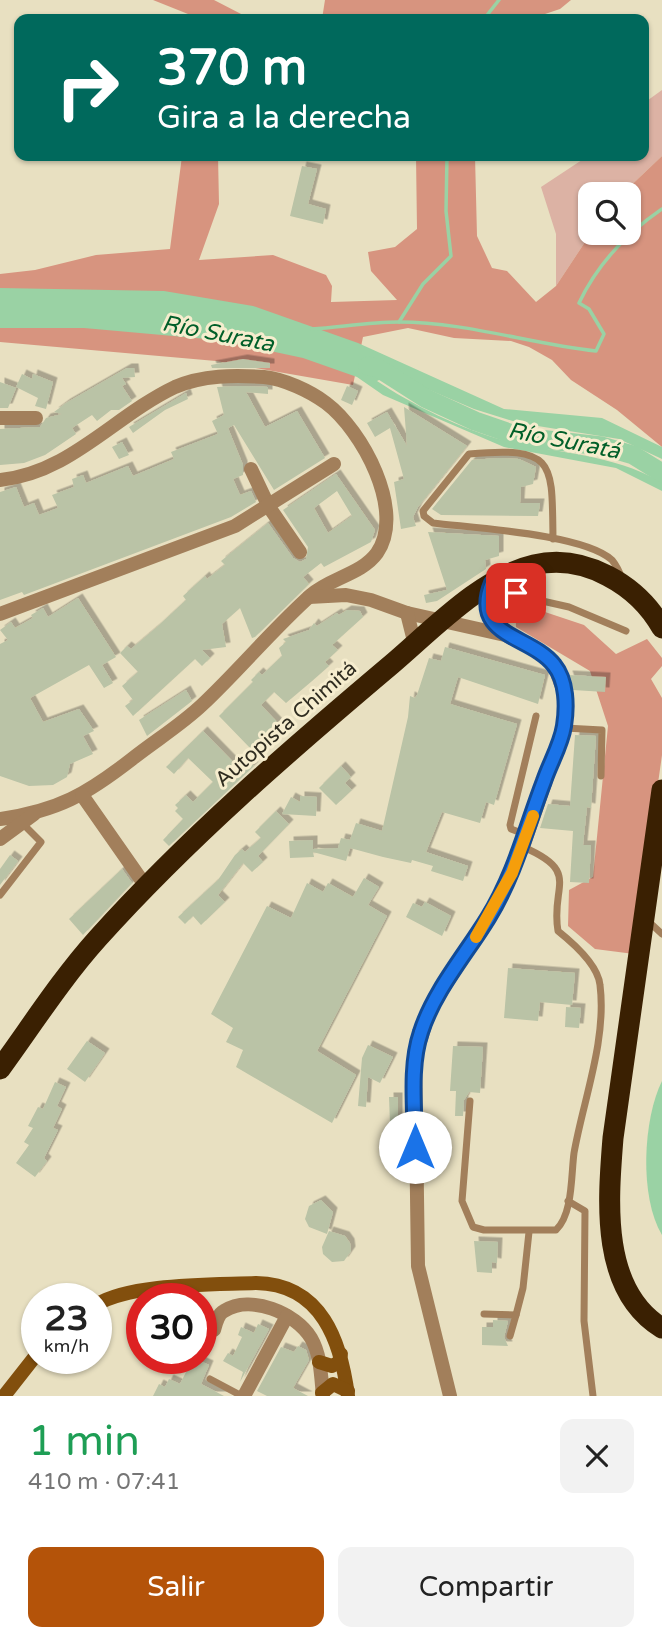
<!DOCTYPE html>
<html lang="es">
<head>
<meta charset="utf-8">
<style>
  body { margin:0; font-family:"Varela Round",sans-serif; background:#f2f2f2; color:#222; height:100vh; display:flex; flex-direction:column; font-size:26px; white-space:nowrap }
  * { box-sizing:border-box; margin:0 }
  p { font-size:23px; color:#767676 }
  .icon { flex:none; width:38px; height:38px; fill:none; stroke:currentColor; stroke-width:2; stroke-linecap:round; stroke-linejoin:round }
  .map { position:relative; height:1396px; overflow:hidden }
  .sheet { display:flex; flex-direction:column; background:#fff; flex:1 }
  .sheet>* { flex:none }
  .guide { position:absolute; left:14px; top:14px; width:635px; height:147px; border-radius:14px; box-shadow:0 2px 5px #0004; background:#00695c; color:#fff; overflow:hidden }
  .controls { position:absolute; left:578px; top:182px; display:grid; gap:14px }
  .controls a { display:grid; place-items:center; width:63px; height:63px; border-radius:14px; background:#fff; box-shadow:0 2px 5px #0004; font-size:35px }
  .speed { position:absolute; left:21px; top:1283px; display:flex; gap:14px; font-size:35px; font-weight:700; text-align:center }
  .speed>* { display:grid; place-content:center; width:91px; height:91px; border-radius:50%; background:#fff; box-shadow:0 2px 5px #0004; line-height:1 }
  .speed small { font-size:18px; font-weight:400 }
  .speed .limit { border:10px solid #d22; background:#fff; color:#111 }
  .pin { position:absolute; display:grid; place-items:center; width:60px; height:60px; color:#fff; margin:-30px; border-radius:14px; box-shadow:0 4px 10px #0006 }
  .me { position:absolute; width:77px; margin:-38px; rotate:0deg; stroke-linejoin:round; filter:drop-shadow(0 0 5px #0008) }
  .turn { display:flex; align-items:center; gap:24px; height:147px; padding:0 28px; font-size:32px }
  .turn .icon { width:91px; height:91px; stroke-width:2.5 }
  .turn b { display:block; font-size:49px; line-height:60px }
  .round { display:grid; place-items:center; flex:none; width:74px; height:74px; border-radius:14px; background:#f2f2f2 }
  .summary { display:flex; align-items:center; justify-content:space-between; height:119px; padding:0 28px }
  h1 { font-size:42px; font-weight:600; line-height:52px; color:#1e9e55 }
  .primary-button { display:flex; gap:14px; margin-top:auto; padding:14px 28px }
  .primary-button a { flex:1; height:80px; border-radius:14px; background:#b45309; color:#fff; font-size:28px; font-weight:600; line-height:80px; text-align:center }
  .primary-button a+a { background:#f2f2f2; color:#222 }
  .map>svg:first-child { display:block }
</style>
</head>
<body>
<div class="map">
<svg width="662" height="1396" viewBox="0 0 662 1396">
  <defs>
    <filter id="shadow"><feDropShadow dx="4.5" dy="-4.5" stdDeviation="0" flood-color="#0004"/></filter>
  </defs>
  <rect width="100%" height="100%" fill="#e8e0c1"/>
  <!-- green -->
  <path fill="#dcb2a4" d="M662,90V156L622,194H590L591,233L556,286V234L541,187L588,156H644V103Z"/>
  <!-- forest -->
  <g fill="#d7947f">
    <path d="M153,0H214L245,16L246,19H191L188,14Z"/>
    <path d="M325,0H571L560,9L530,19H322Z"/>
    <path d="M182,156H218L219,204L199,260L273,255L326,275L332,286L331,302L397,300L371,271L368,252L395,247L417,229L416,156H475L477,236L492,268L507,271L536,302L556,286L591,233H628V194H622L662,156V447L617,410L571,380L552,360L529,347L511,341L454,338L408,328L363,337L353,385L216,361L0,342V274L35,270L96,255L170,249Z"/>
    <path d="M515,602L584,625L616,654L647,639L662,658V666L651,679L662,698V755L634,954L595,949L568,926L569,890L593,877L608,726L590,671L516,627Z"/>
  </g>
  <!-- water -->
  <g fill="#9ad2a4">
    <path d="M0,288L164,291L253,306L358,343L504,409L602,418L662,447V459L619,439L519,423L474,409L392,374L377,381C411,404 463,430 503,440C562,455 606,452 662,482V491L616,468L504,447L383,395L357,377L303,358L218,340L84,328H0Z"/>
    <path d="M662,1081V1235C639,1197 643,1119 662,1081Z"/>
  </g>
  <g fill="none" stroke-linecap="round" stroke-linejoin="round">
    <!-- stream -->
    <g stroke="#9ad2a4" stroke-width="3.5">
      <path d="M484,19L499,0"/>
      <path d="M399,322L423,284L451,256L446,211L447,156"/>
      <path d="M312,329C341,327 370,322 399,322C466,322 530,344 596,351L604,334L589,309L579,303C597,265 627,233 662,209"/>
    </g>
    <!-- river -->
    <path stroke="#9ad2a4" stroke-width="19" d="M368,366L378,368L425,398L475,421L521,437L602,446L633,455L662,473"/>
  </g>
  <!-- building -->
  <g fill="#bac3a6" fill-rule="evenodd" filter="url(#shadow)">
    <path d="M302,166L317,169L308,204L326,209L323,224L290,216Z"/>
    <path d="M243,359L270,363V368H212L211,365Z"/>
    <path d="M127,368H134L135,377L122,378L126,384L122,386L132,401L119,410H111L97,421L92,415L72,428L76,434L45,455L24,463L0,465V429L40,427L46,418L62,414L54,412L66,403Z"/>
    <path d="M22,374L32,379L33,374L53,382L46,409L35,406L38,398L16,387Z"/>
    <path d="M0,382L16,388L8,408H0Z"/>
    <path d="M241,386L268,387V394L246,392L265,427L297,411L325,458L274,490L234,425L228,428L243,465V475L233,479L240,495L251,491L256,502L231,517L24,595L22,592L0,600V492L16,487L24,507L34,503L39,515L58,508L52,495L74,487L72,479L83,475L86,483L128,466L133,476L174,459L171,452L218,434L212,421L224,415L217,387Z"/>
    <path d="M347,386L358,391L352,405L341,400Z"/>
    <path d="M186,393L188,399L165,410L133,433L129,427Z"/>
    <path d="M404,407L467,446L418,507L413,517L416,526L401,529L394,482L404,479L390,428L375,437L367,423L387,412L407,446Z"/>
    <path d="M122,442L129,455L119,459L112,447Z"/>
    <path d="M498,458L519,459L536,467L533,484L521,487L520,503H540L538,516L441,515L432,509L472,460Z"/>
    <path d="M336,474L375,530L371,542L324,567L321,563L303,577L309,584L255,637L252,638L240,608L222,624L226,647L202,650L210,658L202,666L195,659L133,716L125,706L133,700L122,686L138,672L120,653L127,646L131,649L157,627L186,600L183,596L205,576L207,579L225,565L221,561L268,523L293,558L300,562L306,559L308,547L283,510ZM337,491L352,516L328,533L314,508Z"/>
    <path d="M428,532L499,536V556L485,560L486,569L437,601L426,603L424,595L447,590Z"/>
    <path d="M78,598L116,657L102,665L113,683L104,688L89,665L30,698L43,722L79,709L94,731L83,736L93,754L70,764L67,777L53,785L29,786L0,776V644L8,640L0,630L11,622L15,628L33,618L31,615L43,608L48,617Z"/>
    <path d="M347,610L360,611L363,617L332,645L338,650L325,662L329,666L312,681L286,703L274,692L261,705L278,723L251,749L219,716L253,682L251,680L259,672L262,675L282,656L279,648L286,642L283,639L309,630L314,623L317,626L337,613L339,615Z"/>
    <path d="M445,647L545,675L538,704L458,677L450,704L517,724L494,805L486,802L480,823L442,812L426,852L468,866L463,881L431,871L433,866L412,860L411,863L383,857L350,848L346,861L313,852L314,857L290,858L289,841L313,840V849L338,848L341,838L350,840L356,823L382,831L408,717L410,696L415,698L417,695L429,658L441,661Z"/>
    <path d="M568,675L606,677L605,692L573,690Z"/>
    <path d="M186,690L192,701L147,736L139,720Z"/>
    <path d="M203,731L240,769L248,761L254,766L169,846L163,840L183,819L175,811L178,808L175,805L186,795L193,802L213,782L188,758L174,774L166,767Z"/>
    <path d="M575,735L596,736L591,808L587,807L583,845H591L589,883L570,882L573,831L540,828L548,804L570,806Z"/>
    <path d="M341,766L351,777L345,783L352,790L336,805L319,788Z"/>
    <path d="M300,796L317,797L316,816L282,814L291,797L300,802Z"/>
    <path d="M276,811L289,824L258,856L263,862L252,872L243,863L218,895L225,902L201,925L193,916L185,924L178,917L218,880L235,855L242,849L245,852L261,838L255,832Z"/>
    <path d="M10,855L18,861L0,885V869Z"/>
    <path d="M122,869L132,883L83,935L69,919Z"/>
    <path d="M364,878L379,887L368,905L387,916L317,1051L356,1075L332,1123L236,1067L243,1050L226,1042L233,1028L211,1014L267,906L291,918L307,883L323,892L328,883L353,897Z"/>
    <path d="M425,902L451,916L442,936L406,917L413,903L422,907Z"/>
    <path d="M508,968L575,973L572,1005L540,1002L538,1021L504,1018Z"/>
    <path d="M566,1007L581,1008L579,1028L565,1027Z"/>
    <path d="M87,1041L105,1053L85,1082L67,1069Z"/>
    <path d="M368,1045L393,1057L380,1083L368,1077L366,1107L358,1106L362,1058Z"/>
    <path d="M453,1046L483,1047L480,1093L469,1092L464,1100L463,1116H455L456,1091H450Z"/>
    <path d="M55,1082L66,1087L57,1106L62,1109L53,1128L58,1130L44,1158L47,1161L35,1177L16,1163L29,1145L24,1142L33,1128L28,1126L38,1107L43,1109Z"/>
    <path d="M389,1097H398V1123L390,1124Z"/>
    <path d="M321,1200L333,1212L327,1234L309,1227L305,1219L309,1206Z"/>
    <path d="M329,1231L345,1236L350,1243L351,1251L344,1261L332,1262L323,1254L322,1247Z"/>
    <path d="M474,1241L498,1242L497,1263L492,1262V1273L477,1272Z"/>
    <path d="M493,1320L508,1321L504,1337L508,1346L482,1345V1327H493Z"/>
    <path d="M258,1324L269,1329L240,1382L243,1372L223,1361L228,1353L233,1356L242,1337L238,1335L241,1327L254,1333Z"/>
    <path d="M298,1346L306,1350L309,1360L293,1388L308,1396H267L257,1391L281,1347L294,1352Z"/>
    <path d="M193,1358L209,1365L201,1384L224,1396H153L159,1384L165,1387L169,1379L180,1384Z"/>
  </g>
  <g fill="none" stroke-linecap="round" stroke-linejoin="round">
    <!-- lane -->
    <g stroke="#a27f5b" stroke-width="7">
      <path d="M553,539C552,462 556,446 469,454L423,511L424,516L433,523C473,528 584,534 612,560C616,565 620,573 622,579"/>
      <path d="M508,579L516,593L529,598L569,607L626,631"/>
      <path d="M565,728L602,730L601,776"/>
      <path d="M527,835L511,829L510,825L536,716"/>
      <path d="M0,895L41,842L21,822"/>
      <path d="M647,920L662,934"/>
      <path d="M470,1101L462,1201L473,1227L484,1230H556C573,1214 571,1175 574,1153C583,1101 607,1040 600,985C598,965 573,943 558,931C550,886 582,872 523,847"/>
      <path d="M568,1201L585,1211L584,1321L593,1396"/>
      <path d="M484,1314L516,1315L523,1288L529,1232"/>
      <path d="M510,1336L516,1315"/>
      <path d="M210,1379L242,1396"/>
    </g>
    <!-- street -->
    <g stroke="#a27f5b" stroke-width="14">
      <path d="M0,418H36"/>
      <path d="M251,469L269,507L300,552"/>
      <path d="M0,480C70,473 114,416 175,387C203,375 234,375 264,377C284,379 310,391 326,403C362,430 406,511 377,553C362,574 330,578 311,595C273,629 240,669 203,704C181,725 156,740 132,759C87,794 58,811 0,819"/>
      <path d="M492,583C484,602 488,621 504,634"/>
      <path d="M309,597L346,595L371,600L407,613L505,635L535,649L554,665L565,695L564,728L523,847L490,915L430,1009L415,1058L418,1266L450,1396"/>
      <path d="M407,613L415,645"/>
      <path d="M0,614L235,526L334,464"/>
      <path d="M82,795L147,888"/>
      <path d="M0,839L34,814"/>
      <path d="M214,1330C216,1323 218,1314 224,1311C251,1294 296,1313 311,1338C321,1355 321,1377 323,1396"/>
      <path d="M244,1396L287,1316"/>
    </g>
    <!-- secondary -->
    <g stroke="#824f0d" stroke-width="14">
      <path d="M96,1305C130,1283 214,1285 256,1283C322,1284 341,1342 348,1396"/>
      <path d="M319,1362L332,1366L339,1362L341,1354"/>
      <path d="M322,1393L333,1384L348,1391"/>
      <path d="M4,1396L37,1354"/>
    </g>
    <!-- highway -->
    <g stroke="#3a2002" stroke-width="21">
      <path d="M662,790L613,1138C608,1201 600,1290 662,1328"/>
      <path d="M0,1069C32,1025 62,978 98,938C188,838 290,750 392,664C432,630 482,577 534,565C584,553 638,585 662,628"/>
    </g>
  </g>
  <g fill="none" stroke-linecap="round" stroke-linejoin="round">
    <defs>
      <path id="route" d="M415,1147C415,1110 409,1067 421,1032C434,991 466,954 488,918C515,874 526,828 544,781C550,763 561,745 564,726C567,707 567,681 554,665C531,635 470,637 492,583L506,575L516,593"/>
    </defs>
    <!-- route casing -->
    <use href="#route" stroke="#114b97" stroke-width="18"/>
    <!-- route -->
    <use href="#route" stroke="#1a73e8" stroke-width="12"/>
    <!-- slow -->
    <path stroke="#f59e0b" stroke-width="12" d="M476,937L512,873L533,816"/>
  </g>
  <g text-anchor="middle" dominant-baseline="central" stroke-width="6" stroke-linejoin="round" paint-order="stroke">
    <!-- street labels -->
    <g font-size="21" fill="#2f2c20" stroke="#f6edce">
      <text transform="translate(286 724) rotate(-41)">Autopista Chimitá</text>
    </g>
    <!-- water labels -->
    <g font-size="23" font-style="italic" fill="#015f29" stroke="#f6edce">
      <text transform="translate(218 334) rotate(11)">Río Surata</text>
      <text transform="translate(564 441) rotate(11)">Río Suratá</text>
    </g>
  </g>
</svg>
<div class="controls">
<a><svg class="icon" aria-label="search" viewBox="0 0 24 24"><circle cx="10" cy="10" r="6"/><path d="M15 15l6 6"/></svg></a>
</div>
<div class="speed"><div>23<small>km/h</small></div><div class="limit">30</div></div>
<div class="pin" style="left:516px;top:593px;background:#d93025"><svg class="icon" aria-label="arrive" viewBox="0 0 24 24"><path d="M6 21V4h12l-3 4 3 4H6"/></svg></div>
<svg class="me" style="left:415px;top:1147px" viewBox="-20 -20 40 40"><circle r="19" fill="#fff"/><path d="M0-13L10 11 0 6-10 11z" fill="#1a73e8"/></svg>
<div class="guide">
<div class="turn"><svg class="icon" aria-label="right" viewBox="0 0 24 24"><path d="M7 20v-9h11M14 6l5 5-5 5"/></svg><div><b>370 m</b>Gira a la derecha</div></div>
</div>
</div>
<section class="sheet">
<div class="summary"><div><h1>1 min</h1><p>410 m · 07:41</p></div><a class="round"><svg class="icon" aria-label="close" viewBox="0 0 24 24"><path d="M6 6l12 12M18 6L6 18"/></svg></a></div>
<div class="primary-button"><a>Salir</a><a>Compartir</a></div>
</section>
</body>
</html>
